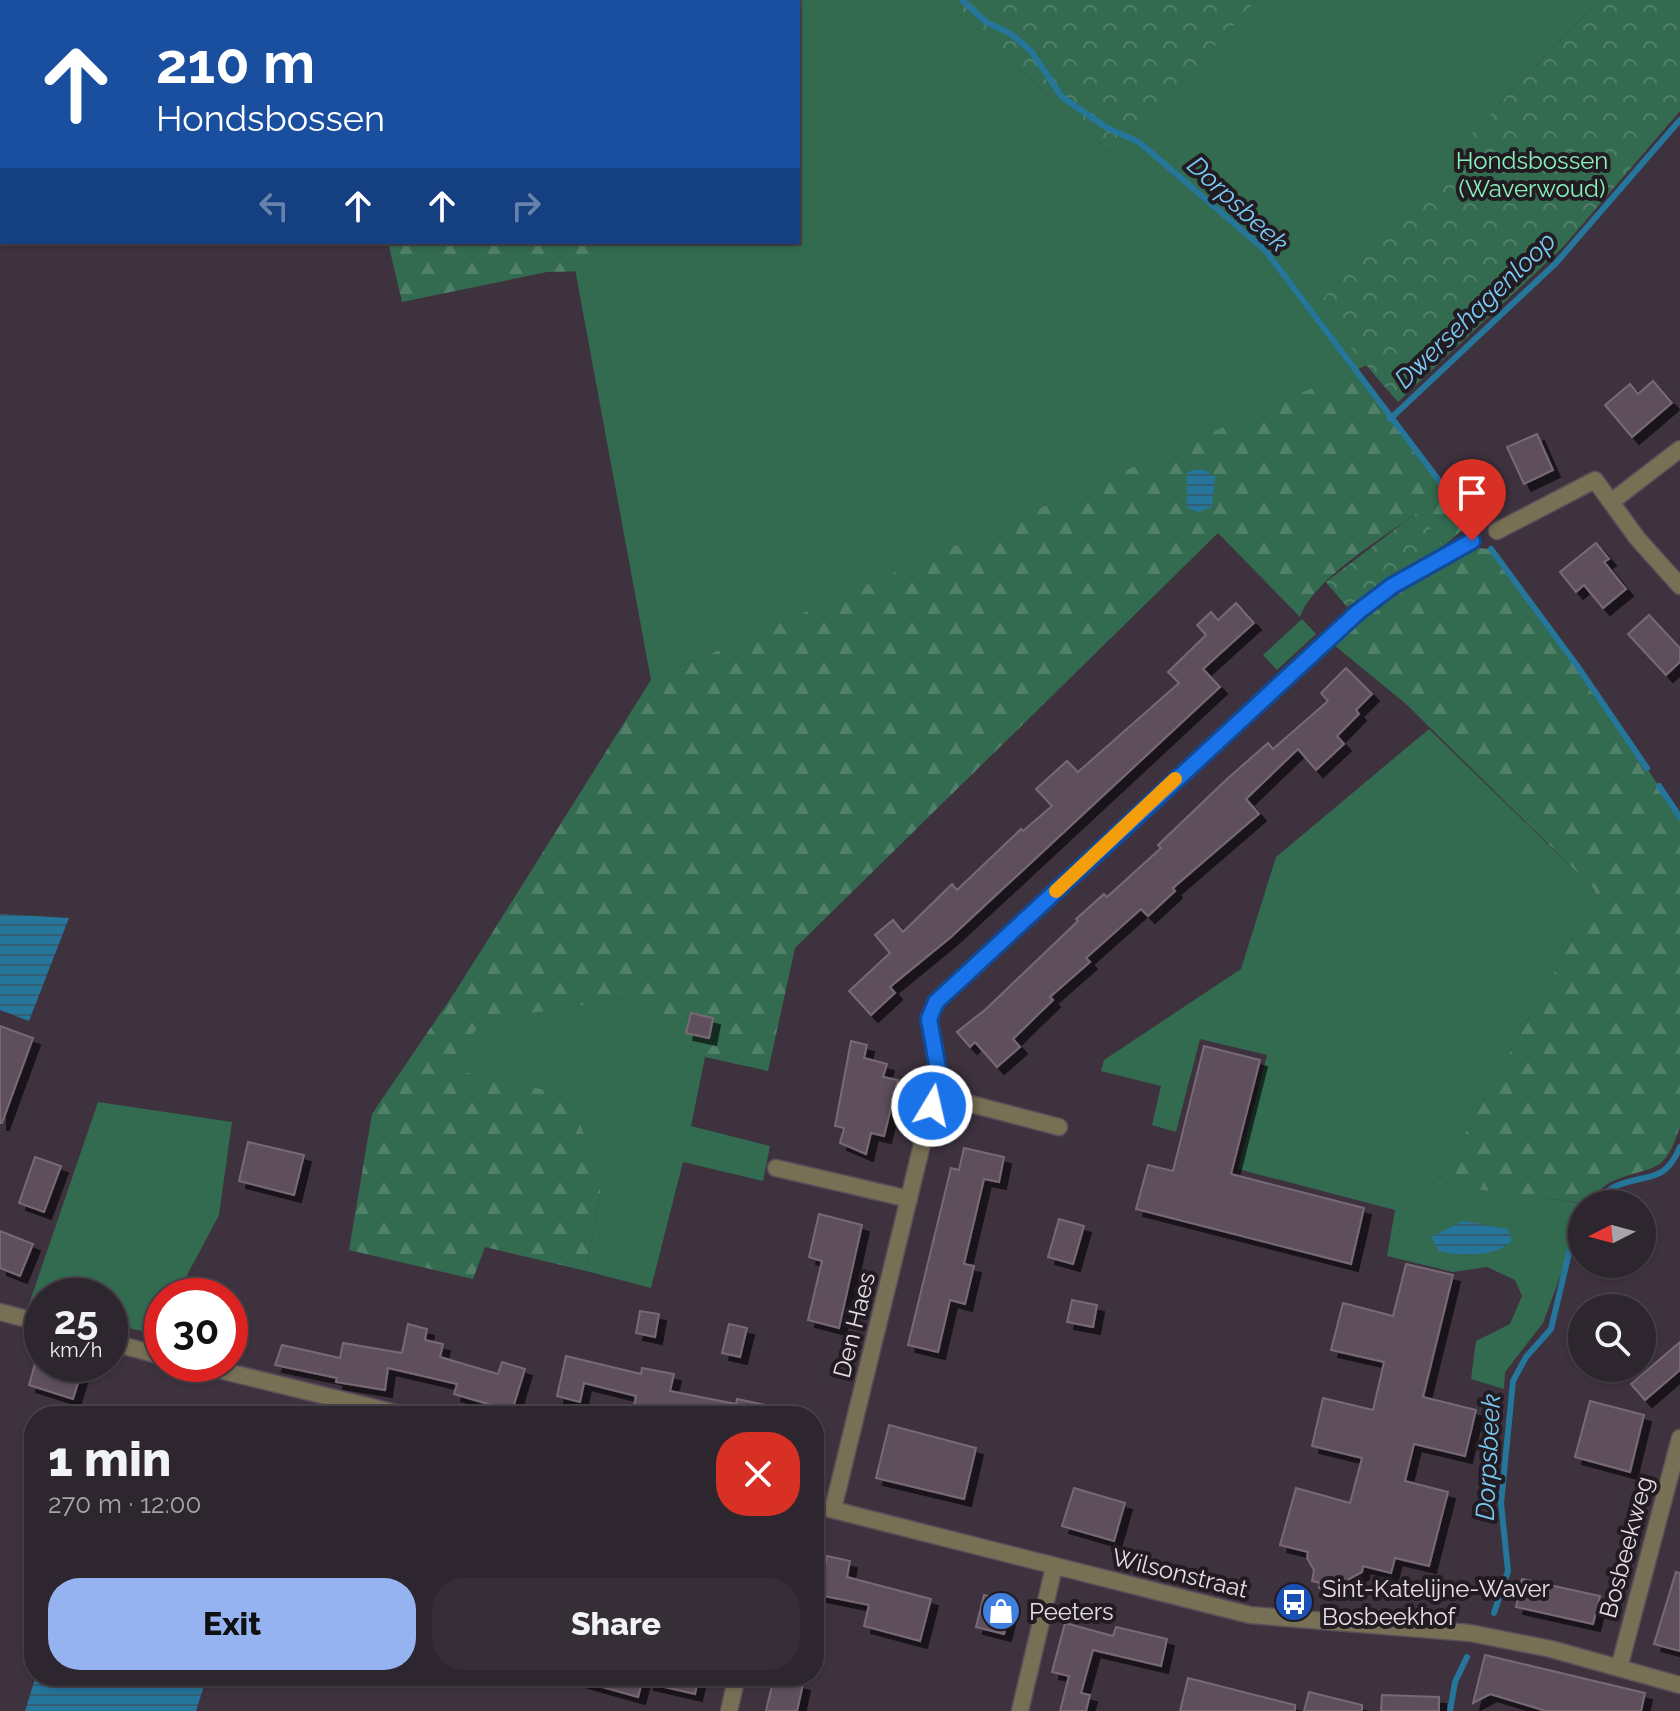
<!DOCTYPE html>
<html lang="en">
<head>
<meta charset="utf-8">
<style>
  body { margin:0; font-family:Raleway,sans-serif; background:#362e37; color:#f1f3f6; height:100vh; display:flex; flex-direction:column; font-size:30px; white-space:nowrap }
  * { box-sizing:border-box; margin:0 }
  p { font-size:26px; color:#a7a5aa }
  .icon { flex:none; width:44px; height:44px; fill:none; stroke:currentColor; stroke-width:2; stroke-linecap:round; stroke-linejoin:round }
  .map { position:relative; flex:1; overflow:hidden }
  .drawer { position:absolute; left:24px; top:1406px; width:800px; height:280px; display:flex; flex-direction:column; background:#2e262f; border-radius:32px; box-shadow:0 2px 6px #0004,0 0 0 2px #49434b }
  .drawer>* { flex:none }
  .banner { position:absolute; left:0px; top:0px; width:800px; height:244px; box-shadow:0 2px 6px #0004,0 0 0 2px #49434b; background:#1a4fa0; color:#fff; overflow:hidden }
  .needle { width:52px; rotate:264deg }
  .buttons { position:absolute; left:1568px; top:1190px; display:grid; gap:16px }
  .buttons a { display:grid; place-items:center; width:88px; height:88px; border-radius:50%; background:#2e262f; box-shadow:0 2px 6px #0004,0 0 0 2px #49434b; font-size:40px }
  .speed { position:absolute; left:24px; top:1278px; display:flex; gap:16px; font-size:40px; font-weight:700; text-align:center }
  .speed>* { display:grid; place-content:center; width:104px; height:104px; border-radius:50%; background:#2e262f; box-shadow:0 2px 6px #0004,0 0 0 2px #49434b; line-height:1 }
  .speed small { font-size:20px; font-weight:400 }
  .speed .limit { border:12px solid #d22; background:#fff; color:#111 }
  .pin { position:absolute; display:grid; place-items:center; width:68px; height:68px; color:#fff; margin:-82px -34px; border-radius:50% 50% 50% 0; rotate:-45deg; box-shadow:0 0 8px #0007 }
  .pin .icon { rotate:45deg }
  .me { position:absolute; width:88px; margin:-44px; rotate:9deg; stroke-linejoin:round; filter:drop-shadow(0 0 6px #0008) }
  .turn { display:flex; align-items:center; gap:28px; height:168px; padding:0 24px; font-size:36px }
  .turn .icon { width:104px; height:104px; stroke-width:2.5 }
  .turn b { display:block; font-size:56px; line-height:68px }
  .lanes { display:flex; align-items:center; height:76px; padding:0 24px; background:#0003; justify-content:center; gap:40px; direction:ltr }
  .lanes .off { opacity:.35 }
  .round { display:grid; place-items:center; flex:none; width:84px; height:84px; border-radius:32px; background:#362e37 }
  .overview { display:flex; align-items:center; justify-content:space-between; height:136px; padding:0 24px }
  h1 { font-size:48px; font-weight:800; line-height:60px }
  .action { display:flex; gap:16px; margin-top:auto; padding:16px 24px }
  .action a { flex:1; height:92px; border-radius:32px; background:#95b2f1; color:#111; font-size:32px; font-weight:800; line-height:92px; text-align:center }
  .action a+a { background:#362e37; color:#f1f3f6 }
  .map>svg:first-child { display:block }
</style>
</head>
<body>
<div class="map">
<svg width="1680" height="1711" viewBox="0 0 1680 1711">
  <defs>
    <pattern id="forest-firs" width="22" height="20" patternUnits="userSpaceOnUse" patternTransform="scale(2)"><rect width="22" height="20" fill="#336b50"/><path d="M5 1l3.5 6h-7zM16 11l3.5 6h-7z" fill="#518069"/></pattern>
    <pattern id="park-crowns" width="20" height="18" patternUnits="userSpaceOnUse" patternTransform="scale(2)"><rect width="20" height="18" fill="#336b50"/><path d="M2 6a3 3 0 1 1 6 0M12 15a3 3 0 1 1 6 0" fill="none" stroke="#518069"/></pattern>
    <pattern id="water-rules" width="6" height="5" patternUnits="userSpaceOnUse" patternTransform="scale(2)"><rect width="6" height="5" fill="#26759a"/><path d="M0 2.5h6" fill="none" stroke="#345e74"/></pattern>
    <filter id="shadow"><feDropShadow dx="7" dy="7" stdDeviation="0" flood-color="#0009"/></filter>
  </defs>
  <rect width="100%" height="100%" fill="#3e323f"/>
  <!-- grass -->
  <g fill="#336b50">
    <path d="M616,0H946L1109,152L1142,123L1257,0H1599L1485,119L1317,307L1367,365L651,680L570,242H798V2H614Z"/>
    <path d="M1302,619L1316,634L1277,670L1263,655Z"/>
    <path d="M1429,729L1594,889L1596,897L1462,1139L1423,1181L1586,1204H1582V1217L1543,1323L1505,1372L1504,1389L1471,1379L1476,1341L1510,1324L1522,1296L1515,1280L1487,1267L1453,1272L1387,1256L1395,1210L1238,1169L1267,1055L1200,1039L1176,1132L1152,1125L1161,1086L1101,1071L1104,1060L1241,969L1276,857Z"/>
    <path d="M624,999L705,1057L691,1126L770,1146L763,1181L683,1162L651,1288L586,1271L601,1186L444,1068L484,1019Z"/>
    <path d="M98,1102L232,1122L219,1215L176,1296H162V1322L156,1334L110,1324V1296H42V1310L28,1307Z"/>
  </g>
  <!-- forest -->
  <g fill="url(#forest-firs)">
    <path d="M388,242H589L593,271L547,272L402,302Z"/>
    <path d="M1353,370L1471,523L1442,547L1419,511C1385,537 1314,578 1300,617L1218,533L795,948L768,1071L705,1057L624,999L484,1020L445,1068L571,1096L601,1186L586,1271L485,1247L473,1279L349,1250L372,1114L455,992L651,680Z"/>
    <path d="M1478,548L1491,549L1578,667L1680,817V1126C1663,1179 1653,1163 1611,1182C1602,1186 1595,1196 1589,1204L1422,1182L1462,1139L1596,897L1594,889L1406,704L1334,645C1380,603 1422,576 1478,548Z"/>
  </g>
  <!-- park -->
  <g fill="url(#park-crowns)">
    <path d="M946,0H1257L1142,124L1109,152Z"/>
    <path d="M1599,0H1680V111L1562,248L1398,402L1316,307L1485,119Z"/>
    <path d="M1420,510L1442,547L1347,607L1326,582Z"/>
  </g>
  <!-- water -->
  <g fill="url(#water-rules)">
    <path d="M1192,470H1205L1215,477L1212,507L1198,512L1187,508V473Z"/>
    <path d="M0,914L69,918L29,1021L0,1010Z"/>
    <path d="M1463,1221L1508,1229L1512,1241C1495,1257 1461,1257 1439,1251L1431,1237Z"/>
    <path d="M36,1676H207L196,1711H25Z"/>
  </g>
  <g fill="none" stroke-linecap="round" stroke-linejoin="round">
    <!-- stream -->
    <g stroke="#26759a" stroke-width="6">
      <path d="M962,0L986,22L1011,34L1031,51L1062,97L1107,128L1139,142L1265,250L1471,523"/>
      <path d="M1390,419L1556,263L1680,120"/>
      <path d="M1491,549L1578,667L1647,768"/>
      <path d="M1659,786L1680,817"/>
      <path d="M1596,1204C1602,1198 1608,1189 1616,1186C1647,1173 1665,1184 1680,1147"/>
      <path d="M1494,1613L1508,1571L1501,1503L1513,1381L1526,1357L1551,1329L1574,1232L1582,1222"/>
      <path d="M1450,1711L1455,1682L1467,1657"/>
    </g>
  </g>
  <!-- building -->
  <g fill="#5e505d" stroke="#786976" stroke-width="2" filter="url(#shadow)">
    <path d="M1653,381L1672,403L1632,437L1605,405L1630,384L1638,394Z"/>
    <path d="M1537,434L1553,470L1524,484L1507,447Z"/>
    <path d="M1596,543L1609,559L1604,562L1626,589L1603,608L1584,585L1576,592L1560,572Z"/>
    <path d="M1236,603L1254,623L1203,669L1220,687L951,937L890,987L895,993L871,1015L849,991L890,953L875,935L893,920L903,932L952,884L957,890L1021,829L1023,831L1052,806L1036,789L1067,761L1078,772L1179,683L1168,672L1206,635L1197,625L1211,612L1218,620Z"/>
    <path d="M1649,615L1680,648V662L1666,675L1628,634Z"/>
    <path d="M1346,668L1372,694L1356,710L1359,714L1337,736L1344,744L1316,770L1298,749L1246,799L1259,814L1173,888L1175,891L1148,916L1141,909L1086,958L1090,962L1050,997L1053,1000L1013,1039L1020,1047L997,1067L975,1042L970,1047L957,1032L986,1009L1078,921L1076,919L1104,894L1107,897L1161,848L1158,845L1227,779L1268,743L1273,749L1328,701L1321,693Z"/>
    <path d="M691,1013L713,1018L709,1038L686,1033Z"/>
    <path d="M0,1026L33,1038L2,1123H0Z"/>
    <path d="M851,1041L867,1045L864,1058L887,1064L883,1077L898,1080L884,1136L871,1133L866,1154L840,1143L844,1128L835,1126Z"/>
    <path d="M1204,1046L1260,1060L1231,1174L1364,1208L1351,1264L1136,1209L1148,1165L1173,1171Z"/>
    <path d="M248,1142L304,1155L294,1195L239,1181Z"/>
    <path d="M964,1148L1004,1157L999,1182L984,1179L964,1264L974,1266L965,1304L950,1300L938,1352L908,1345L951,1168L959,1170Z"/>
    <path d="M35,1157L61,1166L44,1212L19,1203Z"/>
    <path d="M819,1214L862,1225L839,1328L808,1320L822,1261L809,1257Z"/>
    <path d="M1059,1219L1084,1226L1073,1264L1048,1257Z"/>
    <path d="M0,1231L33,1244L20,1276L0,1268Z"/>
    <path d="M1406,1264L1453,1275L1423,1397L1476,1410L1465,1456L1414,1444L1405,1481L1448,1492L1429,1566L1395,1558L1391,1573L1363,1566L1362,1572L1349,1579L1346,1589L1338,1587L1337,1592L1319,1588L1320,1583L1312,1581L1314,1570L1307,1558L1308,1552L1280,1545L1296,1488L1350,1503L1362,1458L1312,1446L1323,1398L1373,1410L1384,1362L1331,1350L1343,1303L1393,1316Z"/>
    <path d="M1072,1300L1097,1305L1093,1327L1067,1322Z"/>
    <path d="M640,1311L659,1314L655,1337L636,1333Z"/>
    <path d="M408,1324L427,1329L425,1340L443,1344L440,1357L498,1374L502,1362L525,1369L512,1411L454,1394L457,1384L388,1368L385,1390L336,1382L337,1378L275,1365L282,1345L340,1358L343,1343L402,1353Z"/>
    <path d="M729,1324L747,1328L740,1357L722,1353Z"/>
    <path d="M1680,1342V1370L1645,1400L1631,1384Z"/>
    <path d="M566,1356L641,1374L642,1368L674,1374L670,1391L736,1404L737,1399L784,1409L783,1416H632L636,1396L584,1383L580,1402L557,1396Z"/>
    <path d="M35,1364H84L73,1399L29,1385Z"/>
    <path d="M1590,1401L1644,1415L1630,1472L1575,1457Z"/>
    <path d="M889,1425L976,1448L964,1499L876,1478Z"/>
    <path d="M1074,1488L1125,1503L1114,1541L1062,1526Z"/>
    <path d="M827,1556L850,1561L847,1577L931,1599L920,1641L864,1626L869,1605L819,1595Z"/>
    <path d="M1676,1572L1680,1573V1651L1654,1644Z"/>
    <path d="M1522,1579L1600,1596L1593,1624L1516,1607Z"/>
    <path d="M984,1595L1012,1602L1004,1634L976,1627Z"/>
    <path d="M1065,1623L1113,1636L1116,1627L1167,1639L1161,1666L1093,1650L1081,1693L1090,1695L1086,1711H1060L1069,1676L1052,1672Z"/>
    <path d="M1485,1655L1645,1693L1641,1711H1546L1490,1694L1473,1703Z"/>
    <path d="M582,1676H633L643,1679L638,1697L581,1681Z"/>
    <path d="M648,1676H699L695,1694L647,1683Z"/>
    <path d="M774,1677L803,1684L797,1711H766Z"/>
    <path d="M1188,1678L1295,1705V1711H1180Z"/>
    <path d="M1309,1692L1362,1705V1711H1304Z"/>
    <path d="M1382,1695L1439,1697V1711H1381Z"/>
  </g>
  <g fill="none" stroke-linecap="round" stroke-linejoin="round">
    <defs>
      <g id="minor">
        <path d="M1611,502L1680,449"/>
        <path d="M1497,531L1595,480L1637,538L1680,586"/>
        <path d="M939,1075L967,1103L1059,1127"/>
        <path d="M776,1168L909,1199"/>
        <path d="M833,1509L939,1075L929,1019L936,1002L1358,612L1392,586L1472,541"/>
        <path d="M1619,1668L1680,1438"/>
        <path d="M729,1711L737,1676"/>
        <path d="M1020,1711L1054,1567"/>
      </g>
      <g id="tertiary">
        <path d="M0,1312L42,1323"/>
        <path d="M110,1342L162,1356"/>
        <path d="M195,1364L408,1416"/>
        <path d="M814,1505L1250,1615L1470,1633L1551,1649L1680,1685"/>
      </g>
    </defs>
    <!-- minor casing -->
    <use href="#minor" stroke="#594e5a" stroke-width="19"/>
    <!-- tertiary casing -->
    <use href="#tertiary" stroke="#594e5a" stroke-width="19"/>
    <!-- minor -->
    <use href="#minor" stroke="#787054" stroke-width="16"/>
    <!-- tertiary -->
    <use href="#tertiary" stroke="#787054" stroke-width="16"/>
  </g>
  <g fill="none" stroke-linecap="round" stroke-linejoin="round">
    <defs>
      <path id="route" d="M932,1106L939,1075L929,1019L936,1002L1358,612L1392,586L1472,541"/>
    </defs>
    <!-- route casing -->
    <use href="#route" stroke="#114b97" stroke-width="20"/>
    <!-- route -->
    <use href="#route" stroke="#1a73e8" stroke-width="14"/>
    <!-- slow -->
    <path stroke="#f59e0b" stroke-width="14" d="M1056,891L1175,779"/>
  </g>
  <!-- icons -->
  <defs>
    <symbol id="bus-disc" viewBox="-11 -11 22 22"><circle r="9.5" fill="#1a4fb4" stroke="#221c22"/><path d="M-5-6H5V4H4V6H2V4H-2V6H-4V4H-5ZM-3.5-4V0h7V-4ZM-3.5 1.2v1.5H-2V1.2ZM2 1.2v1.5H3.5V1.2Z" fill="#fff"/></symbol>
    <symbol id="shop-disc" viewBox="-11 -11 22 22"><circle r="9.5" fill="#3f7fe0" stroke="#221c22"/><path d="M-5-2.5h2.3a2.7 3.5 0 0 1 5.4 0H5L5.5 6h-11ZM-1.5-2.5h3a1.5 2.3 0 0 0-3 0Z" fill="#fff"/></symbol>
  </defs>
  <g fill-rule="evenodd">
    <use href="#bus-disc" x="1272" y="1580" width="44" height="44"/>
    <use href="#shop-disc" x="979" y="1589" width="44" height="44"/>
  </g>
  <g text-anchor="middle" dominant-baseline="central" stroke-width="8" stroke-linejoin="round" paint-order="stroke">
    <!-- park labels -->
    <g font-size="24" fill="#87f0bb" stroke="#221c22">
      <text x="1532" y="160">Hondsbossen<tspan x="1532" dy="28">(Waverwoud)</tspan></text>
    </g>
    <!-- street labels -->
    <g font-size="24" fill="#e6dee6" stroke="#221c22">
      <text transform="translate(854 1325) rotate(-76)">Den Haes</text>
      <text transform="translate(1626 1547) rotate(-75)">Bosbeekweg</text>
      <text transform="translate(1180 1573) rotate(14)">Wilsonstraat</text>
    </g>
    <!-- poi labels -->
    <g font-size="24" fill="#e6dee6" stroke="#221c22" text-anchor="start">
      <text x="1322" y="1588">Sint-Katelijne-Waver<tspan x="1322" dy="28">Bosbeekhof</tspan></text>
      <text x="1029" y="1611">Peeters</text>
    </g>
    <!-- water labels -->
    <g font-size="26" font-style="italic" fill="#79caf4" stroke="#221c22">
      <text transform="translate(1238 204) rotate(43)">Dorpsbeek</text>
      <text transform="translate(1475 310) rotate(-44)">Dwersehagenloop</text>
      <text transform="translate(1488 1457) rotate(-87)">Dorpsbeek</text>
    </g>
  </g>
</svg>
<div class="buttons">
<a><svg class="needle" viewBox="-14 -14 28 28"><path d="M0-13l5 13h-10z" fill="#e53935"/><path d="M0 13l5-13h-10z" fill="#a7a5aa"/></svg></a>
<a><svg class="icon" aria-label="search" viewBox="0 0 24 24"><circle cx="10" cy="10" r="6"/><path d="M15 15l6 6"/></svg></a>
</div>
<div class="speed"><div>25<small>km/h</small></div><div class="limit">30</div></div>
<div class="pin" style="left:1472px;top:541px;background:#d93025"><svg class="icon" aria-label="arrive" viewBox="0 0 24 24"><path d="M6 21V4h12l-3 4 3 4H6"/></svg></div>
<svg class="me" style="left:932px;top:1106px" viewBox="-20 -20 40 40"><circle r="17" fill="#1a73e8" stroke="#fff" stroke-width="3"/><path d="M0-11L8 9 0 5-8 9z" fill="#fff"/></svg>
<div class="banner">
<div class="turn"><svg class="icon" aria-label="ahead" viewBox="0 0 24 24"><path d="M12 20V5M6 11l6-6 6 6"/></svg><div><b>210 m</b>Hondsbossen</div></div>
<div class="lanes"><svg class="icon off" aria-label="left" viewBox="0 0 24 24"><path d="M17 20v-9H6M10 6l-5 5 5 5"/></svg><svg class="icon" aria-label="ahead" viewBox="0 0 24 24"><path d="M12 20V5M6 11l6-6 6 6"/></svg><svg class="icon" aria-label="ahead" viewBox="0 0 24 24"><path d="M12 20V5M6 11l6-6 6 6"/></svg><svg class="icon off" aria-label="right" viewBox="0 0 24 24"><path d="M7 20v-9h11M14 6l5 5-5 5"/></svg></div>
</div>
<section class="drawer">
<div class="overview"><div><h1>1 min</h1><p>270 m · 12:00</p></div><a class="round" style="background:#d93025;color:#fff"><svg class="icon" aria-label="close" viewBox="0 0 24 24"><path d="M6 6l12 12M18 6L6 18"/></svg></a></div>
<div class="action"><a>Exit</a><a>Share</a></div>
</section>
</div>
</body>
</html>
